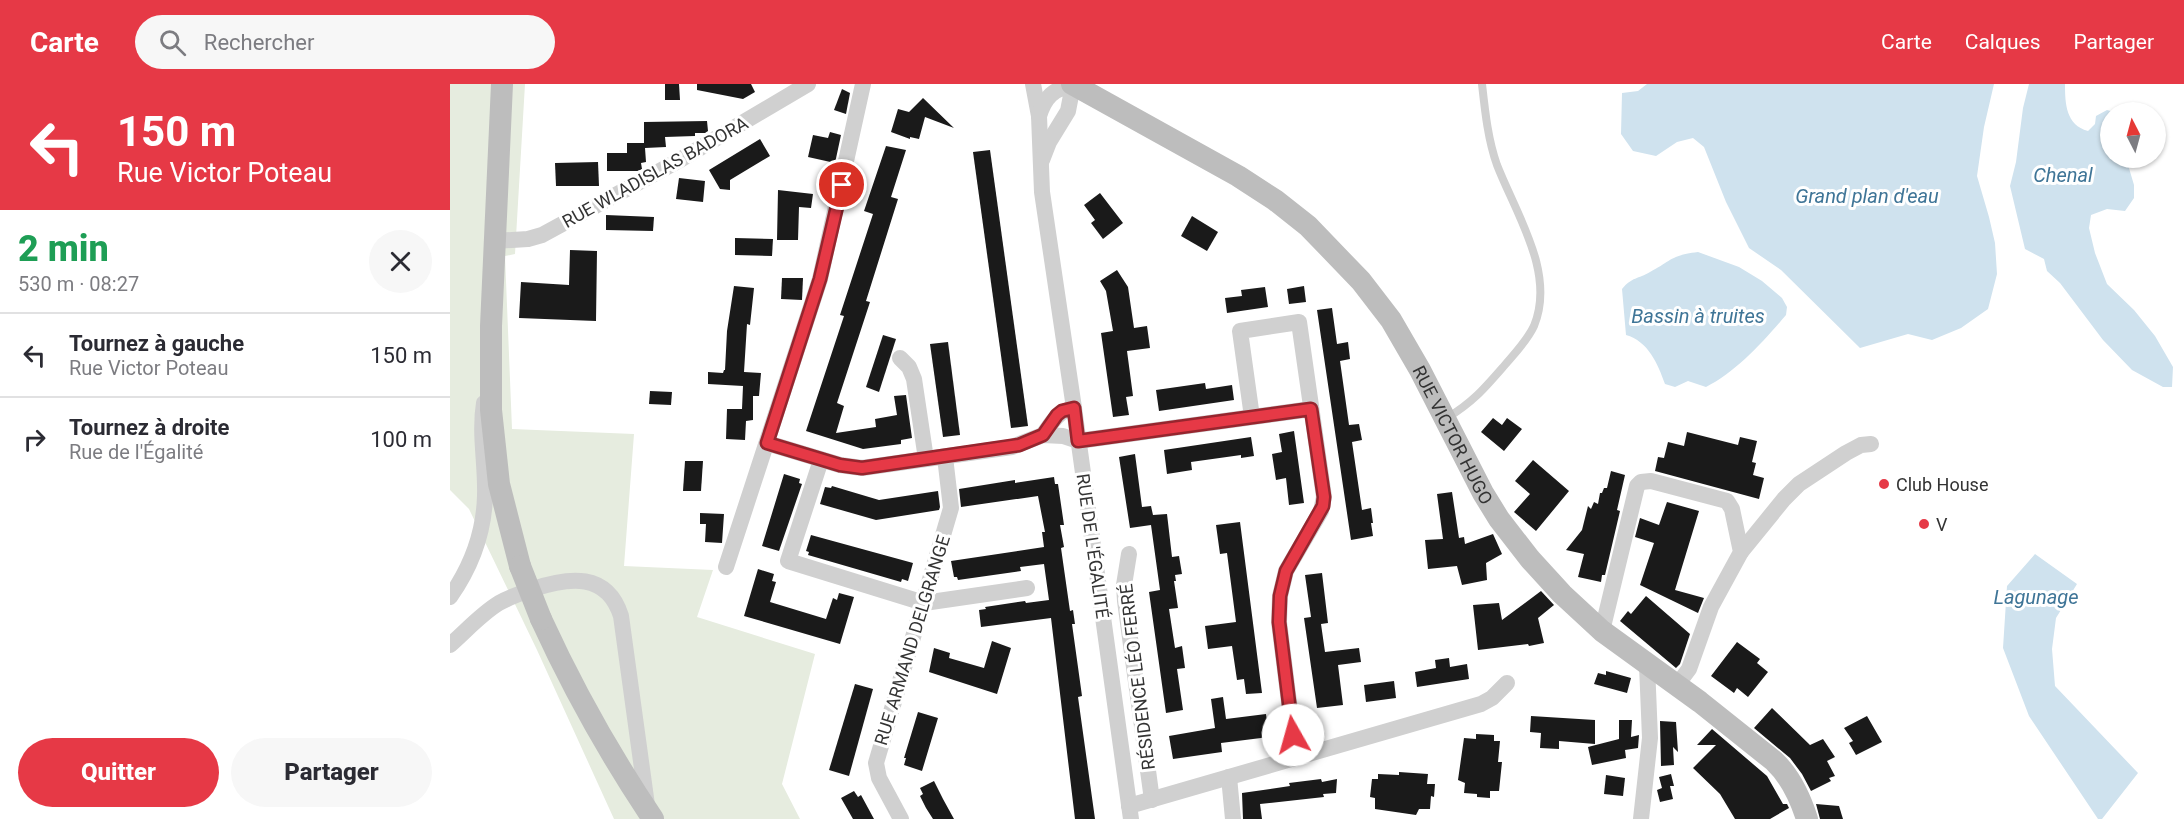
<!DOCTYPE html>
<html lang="fr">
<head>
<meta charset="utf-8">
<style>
  body { margin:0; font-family:Roboto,sans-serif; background:#f7f7f7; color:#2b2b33; height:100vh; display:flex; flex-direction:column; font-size:22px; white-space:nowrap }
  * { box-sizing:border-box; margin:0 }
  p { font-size:20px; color:#7c7c81 }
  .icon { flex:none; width:33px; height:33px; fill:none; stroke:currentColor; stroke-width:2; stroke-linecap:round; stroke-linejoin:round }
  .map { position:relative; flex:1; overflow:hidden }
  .side { display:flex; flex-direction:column; background:#fff; width:450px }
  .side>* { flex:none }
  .guide { background:#e63946; color:#fff; overflow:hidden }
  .needle { width:39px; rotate:354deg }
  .controls { position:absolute; left:1650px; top:18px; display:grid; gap:12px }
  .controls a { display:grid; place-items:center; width:66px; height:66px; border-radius:50%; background:#fff; box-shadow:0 2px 4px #0004; font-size:30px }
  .pin { position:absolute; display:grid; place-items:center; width:51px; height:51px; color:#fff; margin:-26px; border:3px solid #fff; border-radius:50%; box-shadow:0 2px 6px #0007 }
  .me { position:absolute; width:66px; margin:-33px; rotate:353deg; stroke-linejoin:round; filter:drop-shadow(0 0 4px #0008) }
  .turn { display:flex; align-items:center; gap:21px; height:126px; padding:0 18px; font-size:27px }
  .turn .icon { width:78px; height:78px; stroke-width:2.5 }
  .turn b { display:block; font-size:42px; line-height:51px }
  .round { display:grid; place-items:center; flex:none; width:63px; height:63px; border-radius:32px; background:#f7f7f7 }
  .overview { display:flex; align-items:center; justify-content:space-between; height:102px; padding:0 18px }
  h1 { font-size:36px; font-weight:800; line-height:45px; color:#1e9e55 }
  .primary-button { display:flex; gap:12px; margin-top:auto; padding:12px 18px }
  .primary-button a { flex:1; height:69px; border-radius:36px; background:#e63946; color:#fff; font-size:24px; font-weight:800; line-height:69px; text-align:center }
  .primary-button a+a { background:#f7f7f7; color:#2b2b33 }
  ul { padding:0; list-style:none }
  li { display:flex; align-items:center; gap:18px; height:84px; padding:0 18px; border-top:2px solid #e1e1e2 }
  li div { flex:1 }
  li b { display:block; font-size:22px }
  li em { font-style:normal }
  header { display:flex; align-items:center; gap:36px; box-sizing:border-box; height:84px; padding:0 30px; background:#e63946; color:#fff }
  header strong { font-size:28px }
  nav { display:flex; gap:33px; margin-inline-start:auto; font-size:21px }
  .search { width:420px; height:54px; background:#f7f7f7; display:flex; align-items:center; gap:15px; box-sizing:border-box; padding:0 21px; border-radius:33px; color:#7c7c81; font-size:22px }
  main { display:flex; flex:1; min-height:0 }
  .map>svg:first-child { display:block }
</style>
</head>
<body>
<header>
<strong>Carte</strong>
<div class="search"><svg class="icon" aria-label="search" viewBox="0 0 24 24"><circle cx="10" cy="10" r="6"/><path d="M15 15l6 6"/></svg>Rechercher</div>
<nav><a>Carte</a><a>Calques</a><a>Partager</a></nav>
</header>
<main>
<section class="side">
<div class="guide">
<div class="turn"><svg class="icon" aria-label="left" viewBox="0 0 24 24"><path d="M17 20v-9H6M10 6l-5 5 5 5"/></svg><div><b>150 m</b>Rue Victor Poteau</div></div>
</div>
<div class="overview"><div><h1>2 min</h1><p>530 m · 08:27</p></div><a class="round"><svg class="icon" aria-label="close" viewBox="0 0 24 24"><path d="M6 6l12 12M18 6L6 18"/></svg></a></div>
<ul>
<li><svg class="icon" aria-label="left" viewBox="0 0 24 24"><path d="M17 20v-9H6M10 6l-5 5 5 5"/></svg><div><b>Tournez à gauche</b><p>Rue Victor Poteau</p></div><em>150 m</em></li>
<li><svg class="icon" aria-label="right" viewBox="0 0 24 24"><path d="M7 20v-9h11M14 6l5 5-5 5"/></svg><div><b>Tournez à droite</b><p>Rue de l'Égalité</p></div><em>100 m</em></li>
</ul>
<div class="primary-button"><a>Quitter</a><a>Partager</a></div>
</section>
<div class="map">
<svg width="1734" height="735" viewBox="0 0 1734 735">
  <rect width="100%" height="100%" fill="#fff"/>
  <!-- green -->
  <path fill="#e6ecdf" d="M0,0H75L65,170L55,172L62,345L184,350L174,482L263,486L247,533L365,570L332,700L350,735H164L87,566L19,425L0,406Z"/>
  <!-- water -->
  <g fill="#cfe2ee">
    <path d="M1197,0H1544L1534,43L1527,92L1539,133L1545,159L1547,190L1538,225L1511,244L1482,256L1458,250L1410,264L1331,186L1299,164L1276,118L1254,63L1243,54L1227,58L1206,72L1183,67L1171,50L1172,9L1188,7Z"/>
    <path d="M1579,0H1615C1615,20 1616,41 1638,47L1645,40L1646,32L1657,26L1664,28H1660V74H1676L1684,101V114L1675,127L1657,125L1641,131L1639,144L1645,169L1657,200L1684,226L1705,252L1723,283L1722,303H1713L1682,286L1653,256L1610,199L1597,187L1594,175L1575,165L1560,102L1566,78L1573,24Z"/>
    <path d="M1248,168L1289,183L1312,197L1332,214L1337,223L1336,231C1315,256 1285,289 1256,303L1238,297L1225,303L1215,300C1208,280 1198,257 1176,251L1172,205C1182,193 1188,195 1200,188C1221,177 1221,171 1248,168Z"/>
    <path d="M1585,470L1627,500L1606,534L1602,565L1605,602L1688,689L1652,735H1648L1579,632L1553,564L1557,502Z"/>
  </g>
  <!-- building -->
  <g fill="#1a1a1a">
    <path d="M215,0H229L230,16H215Z"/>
    <path d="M247,0H301L305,8L293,15L247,6Z"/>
    <path d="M392,5L400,9L396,30L384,26Z"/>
    <path d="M473,14L504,44L475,33L469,55L460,53V55L441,48L448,25L459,28Z"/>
    <path d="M257,37L258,47L255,49H245V52L215,53L216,63L195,64L196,78L191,79L192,85L188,87H157V69H177V59H194V38Z"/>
    <path d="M380,48L391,51L385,79L358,73L363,51L378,54Z"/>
    <path d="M310,55L320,72L280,96V106L270,105L259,86Z"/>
    <path d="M436,62L456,66L441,113L448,115L416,217L420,218L387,319L394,322L386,349L426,343L425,335L447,331L444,312L456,311L462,354L451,356V360L413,365L356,347L394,232L390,231L423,130L414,127Z"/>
    <path d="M540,66L578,342L561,344L523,68Z"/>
    <path d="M148,78L149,102H106L105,79Z"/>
    <path d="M229,94L255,97L253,118L226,115Z"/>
    <path d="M328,106L363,110L361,124L349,123L348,156H327Z"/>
    <path d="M650,109L673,139L653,155L641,139L645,136L634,121Z"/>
    <path d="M156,131L204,133L203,147L156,146Z"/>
    <path d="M742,132L768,148L757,167L731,152Z"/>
    <path d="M285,154L323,155L322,172L285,171Z"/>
    <path d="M120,166L147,167L146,237L69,234L71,198L119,201Z"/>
    <path d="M667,186L678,203L684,244L697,242L700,264L677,267L683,312L676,313L679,331L663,333L651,249L663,247L656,207L650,197Z"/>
    <path d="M332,194H353L352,216L331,215Z"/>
    <path d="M284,202L304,204L300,241L297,240L294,288L311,289L309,312H303V336L296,337L295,356L276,355L277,325H292L293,302L258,300V288L273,289L274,286H275L277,247Z"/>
    <path d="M854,202L856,218L839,220L837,205Z"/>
    <path d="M815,203L818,223L777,229L775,214L792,212L791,206Z"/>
    <path d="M882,224L887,260L898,258L900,275L890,277L899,341L909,340L912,356L902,358L912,426L921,424L923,439H921L923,452L901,456L867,226Z"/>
    <path d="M433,251L446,255L429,308L416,303Z"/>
    <path d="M498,258L510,351L493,353L480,260Z"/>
    <path d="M755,299L756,305L782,301L784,316L709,327L706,306Z"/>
    <path d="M200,307L222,308L221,321L199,320Z"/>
    <path d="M1043,334L1052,341L1057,334L1072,345L1054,367L1031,348Z"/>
    <path d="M844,347L854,419L839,421L836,394L826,396L822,370L832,368L829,350Z"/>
    <path d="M1237,348L1288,361L1290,353L1307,357L1302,378L1306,379L1303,391L1314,394L1309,415L1205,387L1208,373L1214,374L1218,358L1234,362Z"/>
    <path d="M801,353L804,372L791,374V371L741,378L742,386L717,390L714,366Z"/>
    <path d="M685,370L692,423L701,422L703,431L717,430L722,473L729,472L732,490L725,491L726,497H724L728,524L719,525L725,564L732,562L735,584L727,585L733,626L716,629L699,508L710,506L701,441L680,444L669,373Z"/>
    <path d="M1083,376L1119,407L1086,447L1064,428L1080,410L1065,397Z"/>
    <path d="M235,377H253L251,407H233Z"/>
    <path d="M1161,387L1175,391L1167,426L1170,427L1155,491H1152L1151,498L1128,493L1134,470L1116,466L1132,446L1138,422L1141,425L1144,418L1148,420L1150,409H1152L1154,404H1157Z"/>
    <path d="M334,390L350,395L349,399L352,400L329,467L312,462Z"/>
    <path d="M604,393L605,400H608L614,441H610L614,463L611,464L620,527L623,526L625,540H622L632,612L628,613L645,735H625L601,534L531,543L529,526L536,525L535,523L575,517L576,519L599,516L594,480L570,483L571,487L508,496L507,493H504L501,477L594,463L592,448H595L588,412L511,423L509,405L565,396V399Z"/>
    <path d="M382,402L429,416L488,407L490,423L489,426L426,436L370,420L375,403L381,404Z"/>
    <path d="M1002,408L1009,454L1014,453L1015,460L1043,450L1052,470L1036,479L1037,496L1012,501L1007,482L978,485L975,456L993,455L987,410Z"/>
    <path d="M1217,418L1249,427L1225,506L1254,514L1248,529L1190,501L1204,459L1185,453L1190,434L1209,441Z"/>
    <path d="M250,429L274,430L272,459L255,458L256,440H250Z"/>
    <path d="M790,438L812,609L796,610L794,595L787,596L782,562L758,565L755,542L786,538L777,469L770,470L766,441Z"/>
    <path d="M361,451L463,479L458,497L452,495L451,498L358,471L359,468L356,467Z"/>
    <path d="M308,485L324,490L322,497L326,498L320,518L376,535L383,514L387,516L389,509L404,513L390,560L294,532Z"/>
    <path d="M872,489L878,539L871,540L875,568L909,564L911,578L888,581L893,621L867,624L854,534L861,533L855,491Z"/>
    <path d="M1091,507L1104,521L1088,534L1094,559L1079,562L1078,560L1028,566L1023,521L1049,519L1052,536Z"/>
    <path d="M1196,512L1240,550L1230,580L1226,584L1170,537L1178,527L1181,530Z"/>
    <path d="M542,557L561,564L547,610L479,588L484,564L500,569L499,574L534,584Z"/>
    <path d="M1287,558L1310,575L1307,579L1318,588L1298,613L1287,604L1284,609L1261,592Z"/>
    <path d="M999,574L1000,583L1017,580L1019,595L967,603L965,588L986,584L985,576Z"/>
    <path d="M1156,587L1181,594L1177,609L1144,600L1148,589L1156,591Z"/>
    <path d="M944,597L946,614L916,618L914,601Z"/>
    <path d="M405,600L423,605L399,692L379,686Z"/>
    <path d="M773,613L776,635L816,630L819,653L771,659L772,668L723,675L719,652L765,644L761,615Z"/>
    <path d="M1322,624L1360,661L1373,655L1385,673L1377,677L1385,692L1379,694L1381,697L1361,707L1352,690L1340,674L1304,644Z"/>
    <path d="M468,628L488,634L472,687L454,681L456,674H454Z"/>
    <path d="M1081,632L1145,636V660L1109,657V665L1090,664L1091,649L1080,648Z"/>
    <path d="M1417,632L1432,658L1406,671L1399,659L1403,657L1394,644Z"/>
    <path d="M1169,636H1182L1181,653L1189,651L1188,664L1175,666L1176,674L1142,681L1138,663L1169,655Z"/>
    <path d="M1210,637L1226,638L1228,668L1223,663L1224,681L1211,682Z"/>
    <path d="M1262,645L1317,692L1333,720H1337L1339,724L1320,735H1285L1270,710L1243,684L1266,661H1247Z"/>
    <path d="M1026,650L1044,651V657H1050L1048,678H1052L1049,707H1040V714L1027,713V710L1014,709L1015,699L1008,696L1014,654L1026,655Z"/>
    <path d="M949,688L978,690L977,700H985L984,713L981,712L980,725H969L966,731L925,725V714L920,713L922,695H928V690L949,691Z"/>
    <path d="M1221,690L1224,702H1220L1223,715L1210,718L1207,706L1212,704L1209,693Z"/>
    <path d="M1156,691L1175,694L1173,712L1154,710Z"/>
    <path d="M871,695L872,698L887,695L886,709L873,710L874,713L810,720L812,735H793L792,709L840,702L839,699Z"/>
    <path d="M484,697L493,715L504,735H483L476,724L470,712L473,710L470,704Z"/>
    <path d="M404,707L408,713L411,711L424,735H403L391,714Z"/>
    <path d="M1366,720L1389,722L1393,735H1370Z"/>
  </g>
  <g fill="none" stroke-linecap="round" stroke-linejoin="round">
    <!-- lane -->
    <path stroke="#d0d0d0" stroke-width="8" d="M997,334C1023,318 1034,305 1054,282C1065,269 1077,257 1084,242C1106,189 1066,130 1047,81C1038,56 1035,27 1032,0"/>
    <!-- street -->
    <g stroke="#d0d0d0" stroke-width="16">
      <path d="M583,0L589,32L592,108L624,324L681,735"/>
      <path d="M589,32C595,13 603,5 623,1L618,27L599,58L592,76"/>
      <path d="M45,157L78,155L92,151L228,77L358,0"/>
      <path d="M450,274L459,283L464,295L476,375"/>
      <path d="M802,333L790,247L849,238L874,413L871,427L836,487L830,512L829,538L846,674"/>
      <path d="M593,351C602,338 608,327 624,324"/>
      <path d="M317,359L390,381L412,384L562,363L593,351L613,352L628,357L861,325"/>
      <path d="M371,376L338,477L474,519L577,504"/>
      <path d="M1291,468L1334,415L1349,400L1396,369L1411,361L1421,360"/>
      <path d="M679,470L674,501L675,517L702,716"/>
      <path d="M276,483L370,195L413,0"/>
      <path d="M0,513C21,483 34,448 35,412C36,380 29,350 34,319"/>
      <path d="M1152,547L1187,402L1191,398L1201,397L1277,417L1282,425L1291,468L1261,523L1239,585L1227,601"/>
      <path d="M0,561C16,547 31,530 49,519C60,513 71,509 83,505C119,493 157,488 171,532L197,721"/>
      <path d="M779,693L783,735"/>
      <path d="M679,722L1031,620L1042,614L1057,599"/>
      <path d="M451,735L429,694L426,679L501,424L495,373"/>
      <path d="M1191,735L1200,654L1197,581"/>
    </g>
    <!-- secondary -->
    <g stroke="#bdbdbd" stroke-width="22">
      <path d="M52,0L41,242V326L49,400L70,482"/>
      <path id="s1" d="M622,0L788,92L825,116L858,142L911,197L941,236L970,286L1033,409L1049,435L1080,475L1112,510L1152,547L1250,618L1324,677C1341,693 1350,713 1357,735"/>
      <path d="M91,535C123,605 160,671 203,735"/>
    </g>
    <!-- secondary-bridge -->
    <path stroke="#bdbdbd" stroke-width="22" d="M70,482L91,535"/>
  </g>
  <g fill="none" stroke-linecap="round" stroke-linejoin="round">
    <defs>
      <path id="route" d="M392,101L370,195L317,359L390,381L412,384L569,361L593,351L607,331L612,327L624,324L628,357L861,325L874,413L873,422L836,487L830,512L829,538L843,651"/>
    </defs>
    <!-- route casing -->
    <use href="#route" stroke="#96252e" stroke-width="15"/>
    <!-- route -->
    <use href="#route" stroke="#e63946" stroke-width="10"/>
  </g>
  <!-- markers -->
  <g fill="#e63946" stroke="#fff" stroke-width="2">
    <circle cx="1434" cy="400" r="6"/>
    <circle cx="1474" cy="440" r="6"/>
  </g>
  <g text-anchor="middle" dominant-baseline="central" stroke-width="6" stroke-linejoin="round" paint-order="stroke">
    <!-- street labels -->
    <g font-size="18" fill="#333" stroke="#fff">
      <text transform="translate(205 88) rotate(-29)">RUE WLADISLAS BADORA</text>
      <text stroke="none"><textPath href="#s1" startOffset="532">RUE VICTOR HUGO</textPath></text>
      <text transform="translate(643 462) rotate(82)">RUE DE L'ÉGALITÉ</text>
      <text transform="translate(462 556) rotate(-73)">RUE ARMAND DELGRANGE</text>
      <text transform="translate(687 593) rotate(-97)">RÉSIDENCE LÉO FERRÉ</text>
    </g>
    <!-- poi labels -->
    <g font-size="18" fill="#333" stroke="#fff" text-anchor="start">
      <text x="1446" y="400">Club House</text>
      <text x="1486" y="440">V</text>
    </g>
    <!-- water labels -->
    <g font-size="20" font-style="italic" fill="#3f7597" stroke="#fff">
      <text x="1613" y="91">Chenal</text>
      <text x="1417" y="112">Grand plan d'eau</text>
      <text x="1248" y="232">Bassin à truites</text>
      <text x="1586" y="513">Lagunage</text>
    </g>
  </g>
</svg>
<div class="controls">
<a><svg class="needle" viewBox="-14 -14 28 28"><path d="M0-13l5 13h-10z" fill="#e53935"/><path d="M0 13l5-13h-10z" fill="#7c7c81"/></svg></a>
</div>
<div class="pin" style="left:392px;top:101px;background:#d93025"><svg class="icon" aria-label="arrive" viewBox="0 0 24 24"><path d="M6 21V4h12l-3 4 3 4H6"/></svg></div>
<svg class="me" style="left:843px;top:651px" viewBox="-20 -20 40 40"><circle r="19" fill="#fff"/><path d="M0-13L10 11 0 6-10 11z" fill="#e63946"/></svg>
</div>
</main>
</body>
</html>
